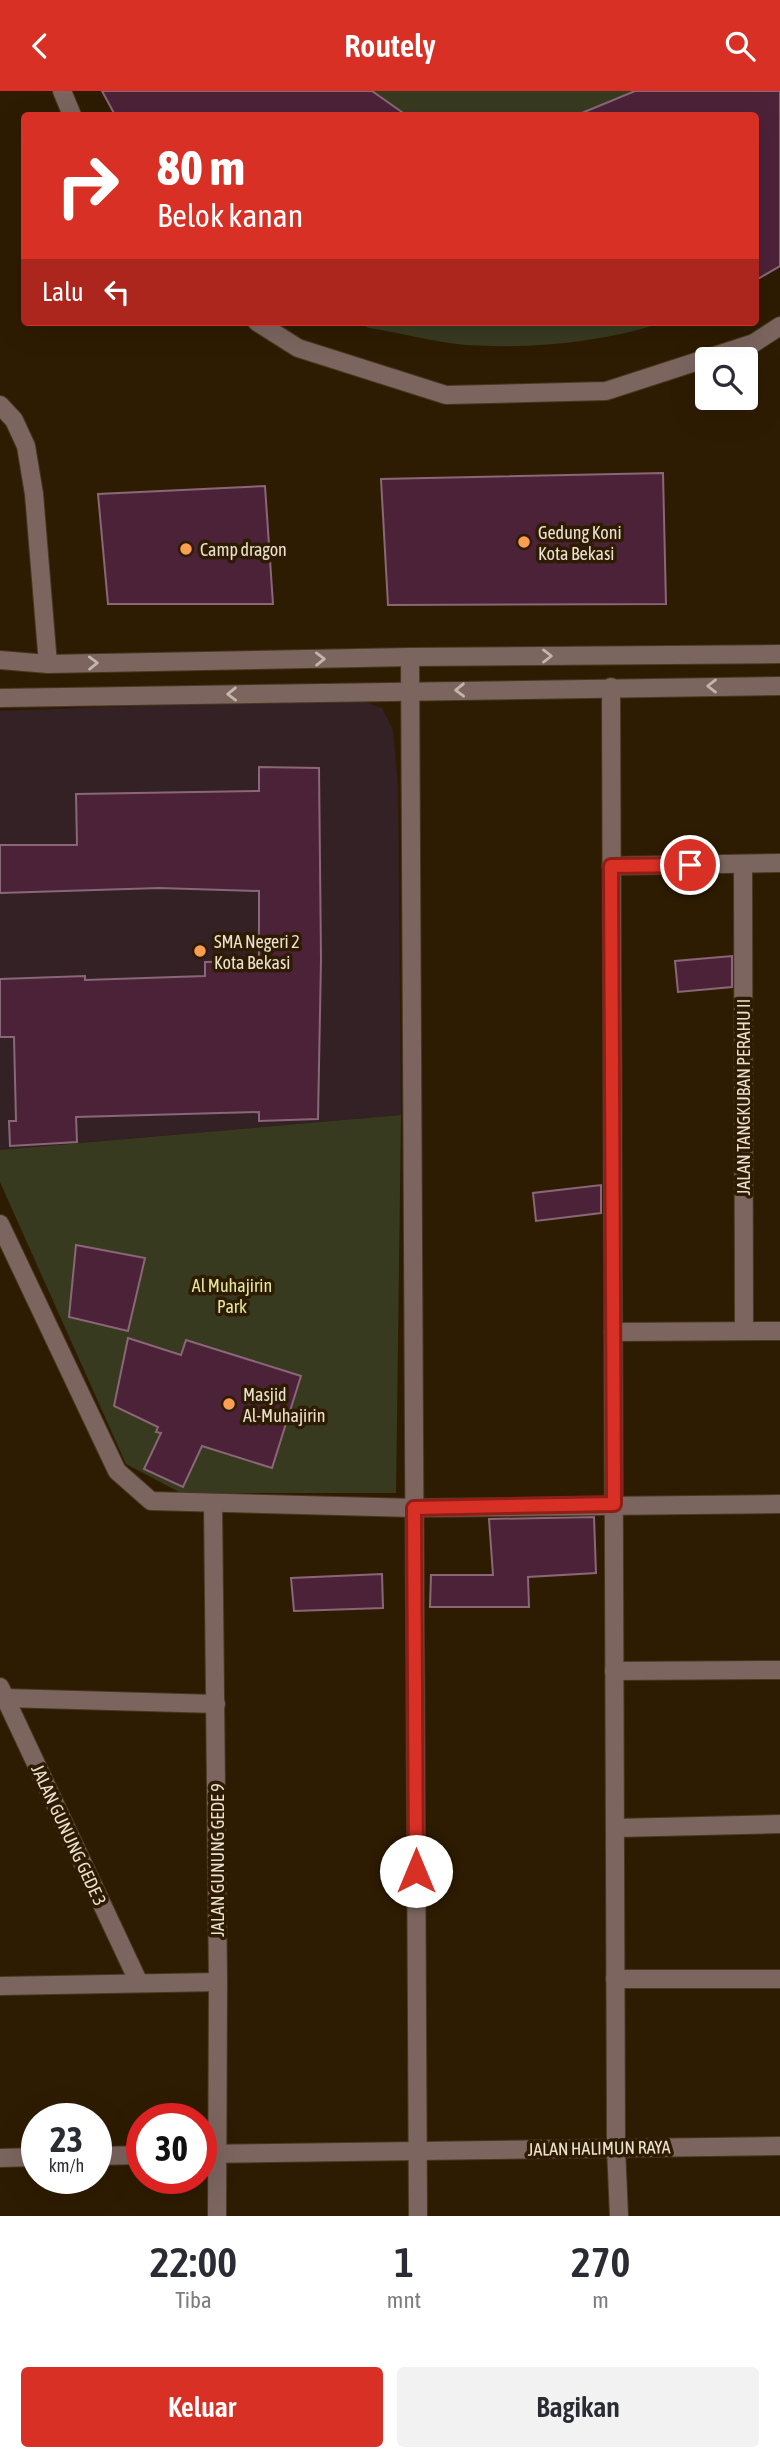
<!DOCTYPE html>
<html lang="id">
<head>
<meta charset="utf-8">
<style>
  body { margin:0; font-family:"Asap Condensed",sans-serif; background:#f2f2f3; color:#2b2b33; height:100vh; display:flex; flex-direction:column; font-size:26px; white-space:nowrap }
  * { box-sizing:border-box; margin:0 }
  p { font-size:23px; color:#7c7c81 }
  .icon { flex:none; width:38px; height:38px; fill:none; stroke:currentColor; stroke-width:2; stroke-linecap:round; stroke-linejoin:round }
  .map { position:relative; height:2125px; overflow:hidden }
  .drawer { display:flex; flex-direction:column; background:#fff; flex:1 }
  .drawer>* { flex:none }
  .banner { position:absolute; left:21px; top:21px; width:738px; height:214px; border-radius:7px; box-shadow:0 7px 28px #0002; background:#d93025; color:#fff; overflow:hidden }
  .tools { position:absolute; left:695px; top:256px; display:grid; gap:14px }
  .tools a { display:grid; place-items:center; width:63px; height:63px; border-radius:7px; background:#fff; box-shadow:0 7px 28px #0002; font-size:35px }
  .speed { position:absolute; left:21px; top:2012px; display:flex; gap:14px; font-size:35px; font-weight:700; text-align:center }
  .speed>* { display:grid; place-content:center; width:91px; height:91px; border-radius:50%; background:#fff; box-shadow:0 7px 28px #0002; line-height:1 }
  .speed small { font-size:18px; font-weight:400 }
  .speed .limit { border:10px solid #d22; background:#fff; color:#111 }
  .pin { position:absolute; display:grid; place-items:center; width:60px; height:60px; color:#fff; margin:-30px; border:4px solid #fff; border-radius:50%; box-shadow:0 2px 7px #0007 }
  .me { position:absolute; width:77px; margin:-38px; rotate:0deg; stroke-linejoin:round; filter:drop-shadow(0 0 5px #0008) }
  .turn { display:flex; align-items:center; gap:24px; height:147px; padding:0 21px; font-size:32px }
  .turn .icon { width:91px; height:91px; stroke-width:2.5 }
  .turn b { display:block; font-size:49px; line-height:60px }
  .then { display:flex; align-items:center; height:66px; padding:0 21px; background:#0003; gap:14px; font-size:26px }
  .eta { display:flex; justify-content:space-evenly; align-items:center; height:119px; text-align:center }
  .eta b { font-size:42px; font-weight:600; line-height:49px }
  .cta { display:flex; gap:14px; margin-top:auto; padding:14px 21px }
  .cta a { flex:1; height:80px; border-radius:7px; background:#d93025; color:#fff; font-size:28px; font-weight:600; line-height:80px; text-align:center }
  .cta a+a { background:#f2f2f3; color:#2b2b33 }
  header { display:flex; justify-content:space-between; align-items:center; height:91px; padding:0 21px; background:#d93025; color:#fff; font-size:32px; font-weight:600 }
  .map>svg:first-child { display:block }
</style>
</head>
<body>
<header><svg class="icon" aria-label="back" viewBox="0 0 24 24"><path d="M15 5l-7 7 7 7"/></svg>Routely<svg class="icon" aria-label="search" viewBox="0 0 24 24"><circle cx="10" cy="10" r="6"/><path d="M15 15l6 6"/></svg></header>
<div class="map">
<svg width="780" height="2125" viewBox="0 0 780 2125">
  <rect width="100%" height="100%" fill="#2e1c02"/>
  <!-- education -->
  <path fill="#342126" d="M328,608L359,609L382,617L393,639L398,695L401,1024L0,1059V620Z"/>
  <!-- green -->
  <g fill="#383a20">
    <path d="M103,0H780V175L756,189V24H115Z"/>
    <path d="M357,231H664C602,252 531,258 465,254C433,251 401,242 369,237Z"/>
    <path d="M401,1024L396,1402H181L126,1373L0,1091V1059Z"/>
  </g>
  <!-- building -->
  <g fill="#4c2238" stroke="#896777" stroke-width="2">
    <path d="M102,0H372L406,24H115Z"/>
    <path d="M635,0H780V175L756,189V24H577Z"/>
    <path d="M663,382L666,513L388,514L381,388Z"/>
    <path d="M265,395L273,513H108L98,403Z"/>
    <path d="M259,676L319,677L321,868L318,1028L259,1030V1021L76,1026L77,1051L10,1055L9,1030H16L14,946H0V888L85,885V889L205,885V871L259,870V800L159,797L0,802V754H77L76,703L259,700Z"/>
    <path d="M732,865V896L678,901L675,870Z"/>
    <path d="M601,1094V1122L536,1130L533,1102Z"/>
    <path d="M76,1154L145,1167L128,1240L69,1226Z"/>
    <path d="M128,1247L181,1264L186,1249L301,1285L272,1377L202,1355L183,1396L144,1378L161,1342L156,1341L158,1336L114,1315Z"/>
    <path d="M594,1426L596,1482L528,1486L529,1516H430L431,1484H493L489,1428Z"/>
    <path d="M382,1483L383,1517L294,1520L291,1487Z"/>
  </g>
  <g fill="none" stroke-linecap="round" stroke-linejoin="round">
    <defs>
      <g id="minor">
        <path d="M62,0L72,24"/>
        <path d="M257,231L298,257L446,304L606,300L754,252L780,235"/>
        <path d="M0,314L14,329L26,355L34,403L48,573"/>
        <path d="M410,566L418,2125"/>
        <path d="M0,569L48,573L410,566L780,563"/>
        <path d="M611,596L616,2057L619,2125"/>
        <path d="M0,607L780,595"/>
        <path d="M743,773L744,1240"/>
        <path d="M611,775L780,772"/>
        <path d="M0,1133L117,1380L151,1410L414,1417L780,1413"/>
        <path d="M613,1241L780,1240"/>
        <path d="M213,1412L218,1891L217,2125"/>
        <path d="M614,1580L780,1579"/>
        <path d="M0,1596L139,1892"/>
        <path d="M0,1609L5,1607L216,1613"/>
        <path d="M616,1737L780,1733"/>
        <path d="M615,1888H780"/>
        <path d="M0,1895L218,1891"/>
        <path d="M201,2063L780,2055"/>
        <path d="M96,2065L142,2064"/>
        <path d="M0,2067L37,2066"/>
      </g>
    </defs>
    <!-- minor casing -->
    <use href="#minor" stroke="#49371f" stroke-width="20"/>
    <!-- minor -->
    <use href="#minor" stroke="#7c655f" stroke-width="18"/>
  </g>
  <!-- one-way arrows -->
  <defs><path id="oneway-chevron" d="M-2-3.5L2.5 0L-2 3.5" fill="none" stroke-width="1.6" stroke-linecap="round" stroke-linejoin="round" transform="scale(1.75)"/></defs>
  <g stroke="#c5b5a8">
    <use href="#oneway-chevron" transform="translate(547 565)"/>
    <use href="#oneway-chevron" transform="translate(320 568) rotate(-1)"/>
    <use href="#oneway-chevron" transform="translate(93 572) rotate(-1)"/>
    <use href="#oneway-chevron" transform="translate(712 595) rotate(180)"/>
    <use href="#oneway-chevron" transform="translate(460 599) rotate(179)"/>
    <use href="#oneway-chevron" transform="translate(232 603) rotate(179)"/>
  </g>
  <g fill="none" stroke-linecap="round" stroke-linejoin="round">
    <defs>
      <path id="route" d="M416,1780L414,1417L614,1413L611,775L690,774"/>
    </defs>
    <!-- route casing -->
    <use href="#route" stroke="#8d1f18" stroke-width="18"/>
    <!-- route -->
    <use href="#route" stroke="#d93025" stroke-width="12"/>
  </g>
  <!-- markers -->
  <g fill="#fb9e51" stroke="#2e1c02" stroke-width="2.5">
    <circle cx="524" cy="451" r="7"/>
    <circle cx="186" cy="458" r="7"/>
    <circle cx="200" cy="860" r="7"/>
    <circle cx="229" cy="1313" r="7"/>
  </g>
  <g text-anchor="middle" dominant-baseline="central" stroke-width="7" stroke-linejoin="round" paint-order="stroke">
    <!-- poi labels -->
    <g font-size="18" fill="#ece0d0" stroke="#2e1c02" text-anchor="start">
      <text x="538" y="441">Gedung Koni<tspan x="538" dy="21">Kota Bekasi</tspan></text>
      <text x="200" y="458">Camp dragon</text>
      <text x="214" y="850">SMA Negeri 2<tspan x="214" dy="21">Kota Bekasi</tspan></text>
      <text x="243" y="1303">Masjid<tspan x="243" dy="21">Al-Muhajirin</tspan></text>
    </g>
    <!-- street labels -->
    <g font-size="18" fill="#ece0d0" stroke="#2e1c02">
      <text transform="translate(743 1006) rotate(-90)">JALAN TANGKUBAN PERAHU II</text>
      <text transform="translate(69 1744) rotate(65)">JALAN GUNUNG GEDE 3</text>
      <text transform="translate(217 1769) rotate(-90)">JALAN GUNUNG GEDE 9</text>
      <text transform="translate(599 2057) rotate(-1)">JALAN HALIMUN RAYA</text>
    </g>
    <!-- park labels -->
    <g font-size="18" fill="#e5ea9b" stroke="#2e1c02">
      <text x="232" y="1194">Al Muhajirin<tspan x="232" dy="21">Park</tspan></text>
    </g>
  </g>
</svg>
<div class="tools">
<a><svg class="icon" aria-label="search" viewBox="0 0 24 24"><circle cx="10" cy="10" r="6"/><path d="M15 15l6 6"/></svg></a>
</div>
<div class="speed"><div>23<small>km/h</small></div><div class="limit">30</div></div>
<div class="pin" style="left:690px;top:774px;background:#d93025"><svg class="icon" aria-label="arrive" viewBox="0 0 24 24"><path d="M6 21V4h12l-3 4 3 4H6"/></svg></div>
<svg class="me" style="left:416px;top:1780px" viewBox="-20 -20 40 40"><circle r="19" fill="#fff"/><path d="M0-13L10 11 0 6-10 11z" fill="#d93025"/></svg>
<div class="banner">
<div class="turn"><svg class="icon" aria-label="right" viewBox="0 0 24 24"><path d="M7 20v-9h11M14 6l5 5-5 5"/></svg><div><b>80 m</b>Belok kanan</div></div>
<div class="then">Lalu<svg class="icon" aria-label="left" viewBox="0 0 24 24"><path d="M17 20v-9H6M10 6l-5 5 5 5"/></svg></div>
</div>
</div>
<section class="drawer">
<div class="eta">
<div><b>22:00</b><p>Tiba</p></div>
<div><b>1</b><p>mnt</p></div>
<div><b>270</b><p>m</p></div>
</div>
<div class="cta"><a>Keluar</a><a>Bagikan</a></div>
</section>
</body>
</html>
